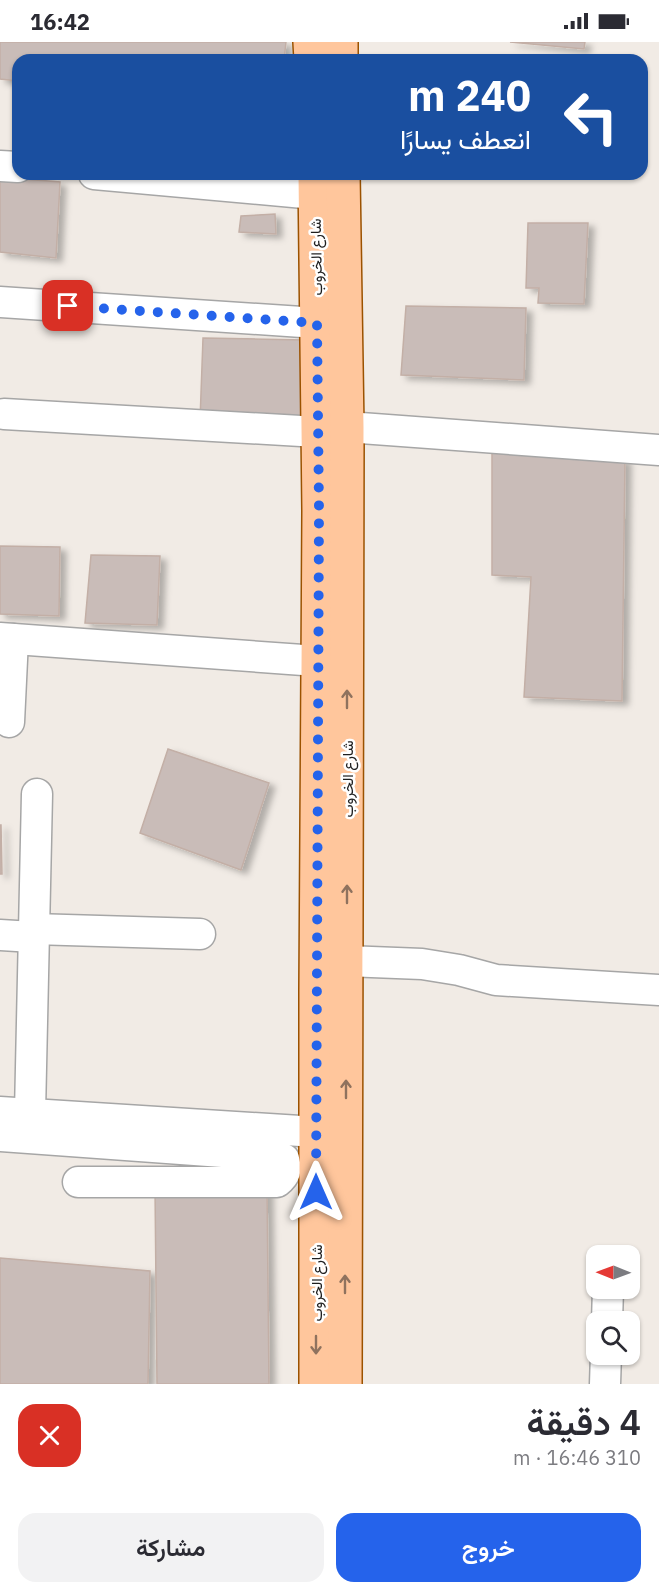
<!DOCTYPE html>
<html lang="ar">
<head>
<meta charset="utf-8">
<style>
  body { margin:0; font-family:"IBM Plex Sans",Vazirmatn,sans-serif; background:#f2f2f3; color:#2b2b33; direction:rtl; height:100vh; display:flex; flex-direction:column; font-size:22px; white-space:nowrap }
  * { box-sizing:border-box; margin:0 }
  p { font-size:20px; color:#7c7c81 }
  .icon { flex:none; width:33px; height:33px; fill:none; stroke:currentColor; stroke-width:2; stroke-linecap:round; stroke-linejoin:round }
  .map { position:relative; height:1342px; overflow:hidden; direction:ltr }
  .drawer { display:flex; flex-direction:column; background:#fff; flex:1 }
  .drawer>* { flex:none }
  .banner { position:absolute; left:12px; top:12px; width:636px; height:126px; border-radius:18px; box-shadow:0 2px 4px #0004; direction:rtl; background:#1a4fa0; color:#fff; overflow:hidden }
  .needle { width:39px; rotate:271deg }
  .buttons { position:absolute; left:586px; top:1203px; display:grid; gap:12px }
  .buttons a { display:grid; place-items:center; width:54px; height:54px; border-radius:12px; background:#fff; box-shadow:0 2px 4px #0004; font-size:30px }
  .pin { position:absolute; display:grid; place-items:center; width:51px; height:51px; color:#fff; margin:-26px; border-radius:12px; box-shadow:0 3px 9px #0006 }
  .me { position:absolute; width:66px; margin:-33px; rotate:0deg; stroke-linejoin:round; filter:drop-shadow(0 0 4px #0008) }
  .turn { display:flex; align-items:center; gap:21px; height:126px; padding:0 18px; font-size:27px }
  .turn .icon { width:78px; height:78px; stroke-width:2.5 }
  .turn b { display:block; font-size:42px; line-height:51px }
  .round { display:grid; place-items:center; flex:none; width:63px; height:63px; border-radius:18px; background:#f2f2f3 }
  .summary { display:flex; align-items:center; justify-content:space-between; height:102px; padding:0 18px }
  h1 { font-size:36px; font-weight:600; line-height:45px }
  .button { display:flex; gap:12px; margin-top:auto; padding:12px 18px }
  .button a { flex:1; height:69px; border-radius:18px; background:#2563eb; color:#fff; font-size:24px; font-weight:600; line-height:69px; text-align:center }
  .button a+a { background:#f2f2f3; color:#2b2b33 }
  .status { display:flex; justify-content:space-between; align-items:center; height:42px; padding:0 30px; background:#fff; direction:ltr }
  .status svg { height:16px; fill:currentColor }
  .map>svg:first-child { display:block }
</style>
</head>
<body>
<div class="status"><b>16:42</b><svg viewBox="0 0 49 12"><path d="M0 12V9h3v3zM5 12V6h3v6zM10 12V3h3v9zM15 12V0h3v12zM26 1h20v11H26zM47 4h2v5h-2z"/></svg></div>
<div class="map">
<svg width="659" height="1342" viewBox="0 0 659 1342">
  <defs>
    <filter id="shadow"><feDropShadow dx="6" dy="4" stdDeviation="3" flood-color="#0004"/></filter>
  </defs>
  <rect width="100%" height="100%" fill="#f1ebe5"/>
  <!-- building -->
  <g fill="#c9bcb8" stroke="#c3afa6" stroke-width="1.5" filter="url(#shadow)">
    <path d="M0,0H286L284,18H18V39L0,37Z"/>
    <path d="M510,0H585L584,7Z"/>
    <path d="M0,135L60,140L56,216L0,210Z"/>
    <path d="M275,172L276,192L239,190L241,174Z"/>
    <path d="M528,181H588L584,262L538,261L539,246H526Z"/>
    <path d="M406,264L526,266L524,338L401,333Z"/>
    <path d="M203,296L305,298L303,382L200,379Z"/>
    <path d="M492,406L625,417L622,659L524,655L531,535L492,533Z"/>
    <path d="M0,504L60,505L59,574L0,572Z"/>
    <path d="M91,513L160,514L157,583L85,581Z"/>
    <path d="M168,707L269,741L241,828L140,791Z"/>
    <path d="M0,783H1L2,832H0Z"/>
    <path d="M267,1146L269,1342H157L155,1147Z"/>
    <path d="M0,1216L150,1229L148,1342H0Z"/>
  </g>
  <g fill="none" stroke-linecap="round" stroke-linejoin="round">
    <defs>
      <g id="minor">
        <path d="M0,124L18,125"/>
        <path d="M94,132L315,152"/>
        <path d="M0,260L317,281"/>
        <path d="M4,372L318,390"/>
        <path d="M347,385L659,408"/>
        <path d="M0,596L317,619"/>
        <path d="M9,680L13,597"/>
        <path d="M33,887L200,892"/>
        <path d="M0,893L33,895"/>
        <path d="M346,919L422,922L459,928L496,938L659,948"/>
        <path d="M0,1070L316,1090"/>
        <path d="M30,1071L37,752"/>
        <path d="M0,1094L277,1114L284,1117C287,1128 286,1133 277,1140H78"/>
        <path d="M607,1280L608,1246"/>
        <path d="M605,1342L606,1312"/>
      </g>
      <g id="major">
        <path d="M310,0L311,18"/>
        <path d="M341,0V18"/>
        <path d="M315,132L319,469L316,949V1342"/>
        <path d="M343,132L347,385L345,1342"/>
      </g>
    </defs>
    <!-- minor casing -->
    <use href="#minor" stroke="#a6a6a6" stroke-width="33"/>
    <!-- major casing -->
    <use href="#major" stroke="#9b5200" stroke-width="36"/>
    <!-- minor -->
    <use href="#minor" stroke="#fff" stroke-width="30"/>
    <!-- major -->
    <use href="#major" stroke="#ffc69c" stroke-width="33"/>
  </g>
  <!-- one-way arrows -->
  <defs><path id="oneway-shaft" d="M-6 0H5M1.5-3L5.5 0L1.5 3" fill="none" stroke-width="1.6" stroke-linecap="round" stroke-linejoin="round" transform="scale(1.5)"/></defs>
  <g stroke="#8f725e">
    <use href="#oneway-shaft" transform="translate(347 657) rotate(-90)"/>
    <use href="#oneway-shaft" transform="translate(347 852) rotate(-90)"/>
    <use href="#oneway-shaft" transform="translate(346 1047) rotate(-90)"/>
    <use href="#oneway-shaft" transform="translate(345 1242) rotate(-90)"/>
    <use href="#oneway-shaft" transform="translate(316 1303) rotate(90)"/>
  </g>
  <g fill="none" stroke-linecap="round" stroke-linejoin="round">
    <!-- route -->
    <path stroke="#2563eb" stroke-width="10" stroke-dasharray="0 18" d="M68,264L317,281L319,468L316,1150"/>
  </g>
  <g text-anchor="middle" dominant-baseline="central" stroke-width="5" stroke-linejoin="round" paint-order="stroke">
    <!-- street labels -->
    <g font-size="15" fill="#1f1f1f" stroke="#fff">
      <text transform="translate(316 215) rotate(-91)">شارع الخروب</text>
      <text transform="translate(347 737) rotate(-90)">شارع الخروب</text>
      <text transform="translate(316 1241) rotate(-90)">شارع الخروب</text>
    </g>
  </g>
</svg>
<div class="buttons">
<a><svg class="needle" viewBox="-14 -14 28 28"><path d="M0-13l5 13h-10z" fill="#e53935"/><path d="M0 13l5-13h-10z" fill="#7c7c81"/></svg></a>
<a><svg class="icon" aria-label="search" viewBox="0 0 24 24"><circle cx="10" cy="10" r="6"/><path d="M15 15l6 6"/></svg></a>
</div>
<div class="pin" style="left:68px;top:264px;background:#d93025"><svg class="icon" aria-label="arrive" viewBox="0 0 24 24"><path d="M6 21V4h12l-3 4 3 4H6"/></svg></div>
<svg class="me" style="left:316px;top:1150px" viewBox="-20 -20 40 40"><path d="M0-17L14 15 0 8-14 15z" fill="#2563eb" stroke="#fff" stroke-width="4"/></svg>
<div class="banner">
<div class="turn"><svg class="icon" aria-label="left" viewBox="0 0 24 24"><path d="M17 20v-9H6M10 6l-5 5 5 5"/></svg><div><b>240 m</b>انعطف يسارًا</div></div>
</div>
</div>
<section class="drawer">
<div class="summary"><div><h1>4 دقيقة</h1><p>310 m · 16:46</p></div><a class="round" style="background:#d93025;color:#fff"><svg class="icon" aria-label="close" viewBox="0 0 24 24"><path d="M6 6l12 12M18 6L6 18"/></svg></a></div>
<div class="button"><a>خروج</a><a>مشاركة</a></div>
</section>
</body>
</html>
